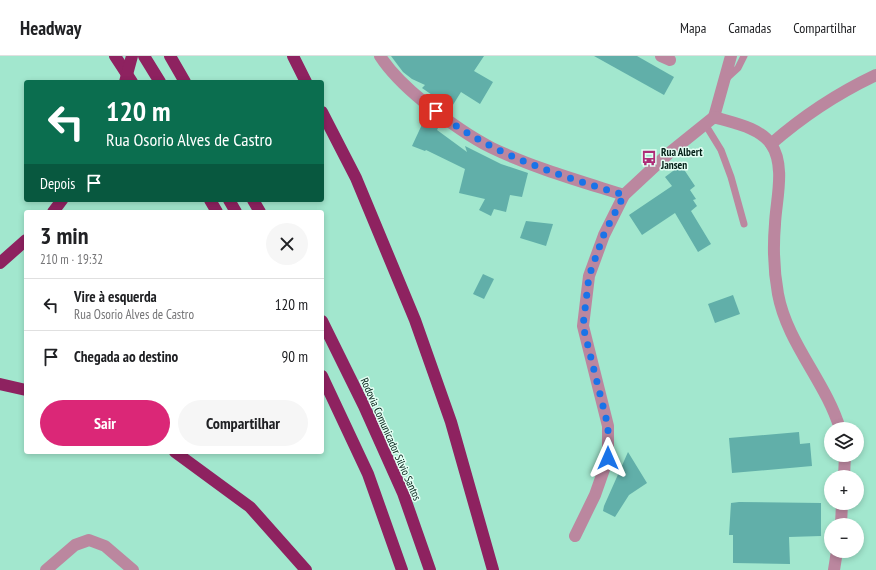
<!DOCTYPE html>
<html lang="pt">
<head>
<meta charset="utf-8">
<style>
  body { margin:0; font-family:"PT Sans Narrow",sans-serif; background:#f6f6f6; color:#202124; height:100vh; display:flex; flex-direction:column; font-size:15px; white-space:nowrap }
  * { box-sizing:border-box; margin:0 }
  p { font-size:13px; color:#757577 }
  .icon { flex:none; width:22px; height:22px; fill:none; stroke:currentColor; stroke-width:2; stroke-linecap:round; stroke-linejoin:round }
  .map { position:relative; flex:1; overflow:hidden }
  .sheet { position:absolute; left:24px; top:154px; width:300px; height:244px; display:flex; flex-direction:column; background:#fff; border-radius:4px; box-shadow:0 2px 6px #0003 }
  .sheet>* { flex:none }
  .hud { position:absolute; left:24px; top:24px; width:300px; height:122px; border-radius:4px; box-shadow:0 2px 6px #0003; background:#0b6e4f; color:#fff; overflow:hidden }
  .controls { position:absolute; left:824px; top:366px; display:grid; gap:8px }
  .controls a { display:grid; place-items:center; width:40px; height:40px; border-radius:50%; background:#fff; box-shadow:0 2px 6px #0003; font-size:20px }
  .pin { position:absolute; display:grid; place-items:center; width:34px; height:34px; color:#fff; margin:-17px; border-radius:8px; box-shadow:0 2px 6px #0006 }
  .me { position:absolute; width:44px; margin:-22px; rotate:0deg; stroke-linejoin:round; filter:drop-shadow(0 0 3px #0008) }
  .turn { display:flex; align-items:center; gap:14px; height:84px; padding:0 16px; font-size:18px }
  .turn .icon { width:52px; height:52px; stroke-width:2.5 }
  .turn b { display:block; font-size:28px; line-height:34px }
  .then { display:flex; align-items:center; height:38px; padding:0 16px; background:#0003; gap:8px; font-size:15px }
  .round { display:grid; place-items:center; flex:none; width:42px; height:42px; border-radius:21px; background:#f6f6f6 }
  .headline { display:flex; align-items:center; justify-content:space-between; height:68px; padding:0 16px }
  h1 { font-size:24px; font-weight:800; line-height:30px }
  .action { display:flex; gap:8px; margin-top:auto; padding:8px 16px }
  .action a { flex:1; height:46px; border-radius:24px; background:#db2777; color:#fff; font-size:16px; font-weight:800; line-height:46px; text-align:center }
  .action a+a { background:#f6f6f6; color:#202124 }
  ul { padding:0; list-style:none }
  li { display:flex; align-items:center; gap:12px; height:52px; padding:0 16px; border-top:1px solid #e0e0e0 }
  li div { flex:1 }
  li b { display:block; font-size:15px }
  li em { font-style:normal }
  header { display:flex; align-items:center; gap:24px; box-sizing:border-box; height:56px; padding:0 20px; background:#fff; border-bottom:1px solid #e0e0e0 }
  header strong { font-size:19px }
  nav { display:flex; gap:22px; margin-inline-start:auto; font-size:14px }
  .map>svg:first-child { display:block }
</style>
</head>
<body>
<header>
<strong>Headway</strong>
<nav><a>Mapa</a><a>Camadas</a><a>Compartilhar</a></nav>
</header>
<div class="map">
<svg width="876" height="514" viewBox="0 0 876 514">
  <rect width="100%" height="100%" fill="#a2e7ce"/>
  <!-- building -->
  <g fill="#61afa9">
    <path d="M391,0H484L474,15L493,26L480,48L461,36L451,52L422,32L425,29L412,23L403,16Z"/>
    <path d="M594,0H637L674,21L664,39Z"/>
    <path d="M425,62L438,72L437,74L467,96L465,90L501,108L528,117L522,141L510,139L506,156L494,153L491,160L479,154L485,143L459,137L465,113L426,94L425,95L412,90Z"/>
    <path d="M681,109L695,130L690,134L696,143L693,144L697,150L691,155L711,188L698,196L675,157L642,179L629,159L672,130L665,121Z"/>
    <path d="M526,165L553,168L546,190L520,182Z"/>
    <path d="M483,218L494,223L484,243L473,238Z"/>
    <path d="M733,239L740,258L715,267L708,248Z"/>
    <path d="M799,376L800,388L810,387L812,410L732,417L729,382Z"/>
    <path d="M628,396L647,427L629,439L615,461L603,455L604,450Z"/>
    <path d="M739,446L821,447V480L789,481L790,508L733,507V479H729L731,447Z"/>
  </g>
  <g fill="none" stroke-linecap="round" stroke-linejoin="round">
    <!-- lane -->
    <g stroke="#bb879f" stroke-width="7">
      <path d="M726,23L738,12L744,0"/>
      <path d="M705,68L721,94L731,121L744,168"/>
    </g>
    <!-- street -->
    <g stroke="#bb879f" stroke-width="12">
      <path d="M380,0C391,17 408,33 424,46C445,63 468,80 492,92C534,112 580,125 624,139"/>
      <path d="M661,0L670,4"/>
      <path d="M714,61L731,0"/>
      <path d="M771,88C803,60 838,37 876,19"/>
      <path d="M844,421L845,399"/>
      <path d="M841,469L842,447"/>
      <path d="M575,480L595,439L608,402V370L583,270L589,220L604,179L624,139L668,98L714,61C733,67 759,71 771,88C786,110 776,144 775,168C773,191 774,216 778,238C787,287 826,326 840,373"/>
      <path d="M46,514L75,489L89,484L105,490L133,514"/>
      <path d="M834,514L837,495"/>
    </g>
    <!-- highway -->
    <g stroke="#8e2260" stroke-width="12">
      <path d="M115,0L132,26"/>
      <path d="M144,0L160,26"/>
      <path d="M170,0L185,26"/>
      <path d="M293,0L306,26"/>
      <path d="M322,56L356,122L415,264L451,366L493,514"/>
      <path d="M210,144L217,156"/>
      <path d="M229,144L236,156"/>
      <path d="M253,144L260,156"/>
      <path d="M53,156L62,144"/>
      <path d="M0,207L26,184"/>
      <path d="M322,265L364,350L403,437L430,514"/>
      <path d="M322,320L368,418L402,514"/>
      <path d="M0,328L26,334"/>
      <path d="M175,396L250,451L306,514"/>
    </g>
    <!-- highway-bridge -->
    <path stroke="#8e2260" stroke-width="12" d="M125,26L132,0"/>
  </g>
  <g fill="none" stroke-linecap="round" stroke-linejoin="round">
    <!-- route -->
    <path stroke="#1a73e8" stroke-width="7" stroke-dasharray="0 12.6" d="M436,55C491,99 558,119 624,139L604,178L589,220L583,270L608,370V402"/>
  </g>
  <!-- icons -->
  <defs>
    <symbol id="bus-bare" viewBox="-9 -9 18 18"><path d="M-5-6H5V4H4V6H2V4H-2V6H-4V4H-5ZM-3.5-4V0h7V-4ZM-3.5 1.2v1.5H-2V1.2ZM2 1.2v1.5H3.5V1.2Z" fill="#ae2c77" stroke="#e3fef3" stroke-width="2.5" paint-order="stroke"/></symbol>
  </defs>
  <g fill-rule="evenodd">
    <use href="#bus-bare" x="638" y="91" width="22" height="22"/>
  </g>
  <g text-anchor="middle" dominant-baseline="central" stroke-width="3" stroke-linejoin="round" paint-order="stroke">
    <!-- poi labels -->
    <g font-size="11" font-weight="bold" fill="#031f16" stroke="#e3fef3" text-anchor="start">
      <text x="661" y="96">Rua Albert<tspan x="661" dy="13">Jansen</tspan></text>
    </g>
    <!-- street labels -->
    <g font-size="11" fill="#031f16" stroke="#e3fef3">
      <text transform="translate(391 383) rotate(66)">Rodovia Comunicador Silvio Santos</text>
    </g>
  </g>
</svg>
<div class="controls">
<a><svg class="icon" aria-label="layers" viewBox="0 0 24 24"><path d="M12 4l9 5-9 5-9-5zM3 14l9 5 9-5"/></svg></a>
<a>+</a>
<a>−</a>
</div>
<div class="pin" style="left:436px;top:55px;background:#d93025"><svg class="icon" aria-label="arrive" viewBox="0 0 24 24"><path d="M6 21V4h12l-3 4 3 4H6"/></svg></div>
<svg class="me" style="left:608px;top:402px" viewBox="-20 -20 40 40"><path d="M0-17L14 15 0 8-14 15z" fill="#1a73e8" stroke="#fff" stroke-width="4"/></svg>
<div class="hud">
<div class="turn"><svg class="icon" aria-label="left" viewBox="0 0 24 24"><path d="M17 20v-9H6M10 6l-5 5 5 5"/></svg><div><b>120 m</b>Rua Osorio Alves de Castro</div></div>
<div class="then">Depois<svg class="icon" aria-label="arrive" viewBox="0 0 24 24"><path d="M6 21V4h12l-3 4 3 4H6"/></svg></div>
</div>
<section class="sheet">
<div class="headline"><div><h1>3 min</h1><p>210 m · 19:32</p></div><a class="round"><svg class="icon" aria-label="close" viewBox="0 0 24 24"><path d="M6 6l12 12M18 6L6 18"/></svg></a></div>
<ul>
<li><svg class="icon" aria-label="left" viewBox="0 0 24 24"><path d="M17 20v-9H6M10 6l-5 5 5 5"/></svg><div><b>Vire à esquerda</b><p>Rua Osorio Alves de Castro</p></div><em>120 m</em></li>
<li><svg class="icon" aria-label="arrive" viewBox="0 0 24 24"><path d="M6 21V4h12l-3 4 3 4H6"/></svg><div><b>Chegada ao destino</b></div><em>90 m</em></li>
</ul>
<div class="action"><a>Sair</a><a>Compartilhar</a></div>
</section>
</div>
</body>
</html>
